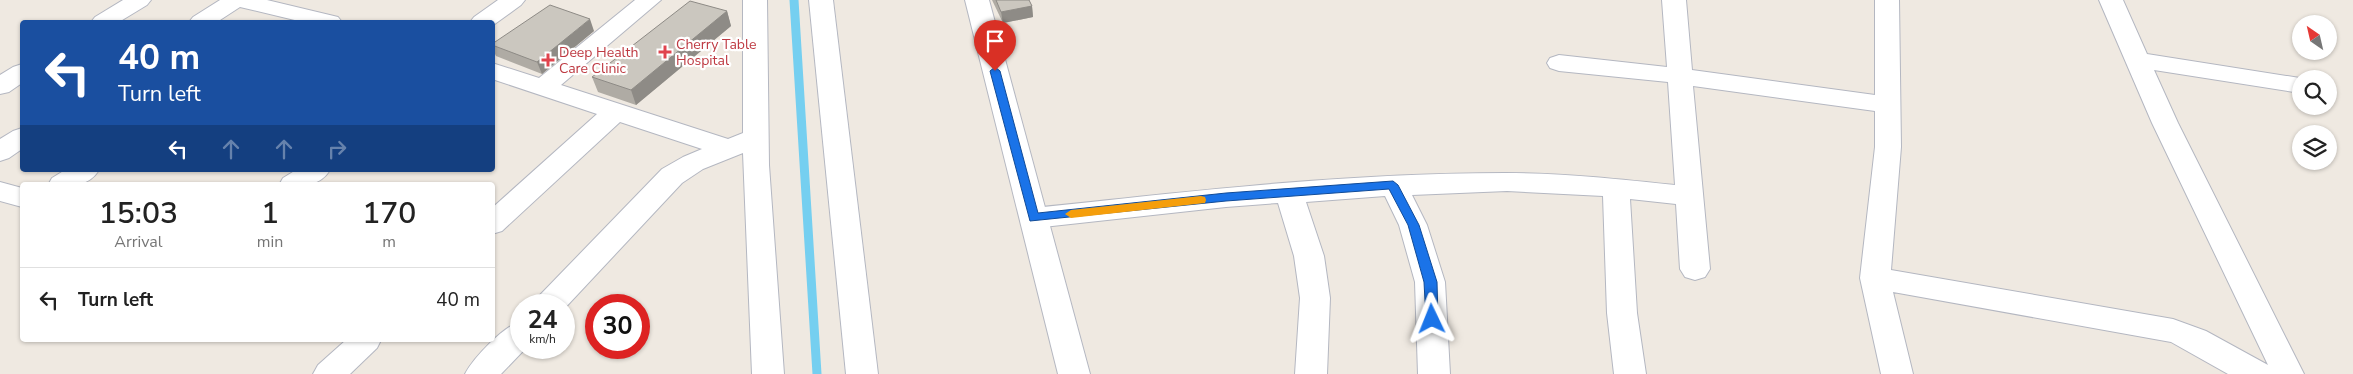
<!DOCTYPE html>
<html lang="en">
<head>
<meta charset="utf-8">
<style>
  body { margin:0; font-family:"Nunito Sans",sans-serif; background:#f2f2f2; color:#222; height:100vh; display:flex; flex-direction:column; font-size:19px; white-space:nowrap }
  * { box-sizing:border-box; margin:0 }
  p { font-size:16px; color:#767676 }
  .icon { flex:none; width:28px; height:28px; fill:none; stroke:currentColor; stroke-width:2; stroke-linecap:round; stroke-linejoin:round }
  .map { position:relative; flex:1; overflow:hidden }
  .drawer { position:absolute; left:20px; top:182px; width:475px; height:160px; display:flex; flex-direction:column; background:#fff; border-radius:5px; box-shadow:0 1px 4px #0004 }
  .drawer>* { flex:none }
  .top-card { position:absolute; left:20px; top:20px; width:475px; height:152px; border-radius:5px; box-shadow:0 1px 4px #0004; background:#1a4fa0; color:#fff; overflow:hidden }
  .needle { width:32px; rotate:326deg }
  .fabs { position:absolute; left:2292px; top:15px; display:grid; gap:10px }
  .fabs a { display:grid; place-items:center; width:45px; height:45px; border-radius:50%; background:#fff; box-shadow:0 1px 4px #0004; font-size:25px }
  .speed { position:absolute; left:510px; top:294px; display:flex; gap:10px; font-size:25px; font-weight:700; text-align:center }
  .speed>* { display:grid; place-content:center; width:65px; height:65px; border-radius:50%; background:#fff; box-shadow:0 1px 4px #0004; line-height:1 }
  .speed small { font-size:12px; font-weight:400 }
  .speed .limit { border:8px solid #d22; background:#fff; color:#111 }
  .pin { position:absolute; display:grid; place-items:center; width:42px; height:42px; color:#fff; margin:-51px -21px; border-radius:50% 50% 50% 0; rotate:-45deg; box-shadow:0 0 5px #0007 }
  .pin .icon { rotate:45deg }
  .me { position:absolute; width:55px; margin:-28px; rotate:358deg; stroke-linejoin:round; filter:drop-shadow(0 0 4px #0008) }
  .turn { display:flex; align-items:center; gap:18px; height:105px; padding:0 15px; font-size:22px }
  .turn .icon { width:65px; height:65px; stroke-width:2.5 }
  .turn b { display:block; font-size:35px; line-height:42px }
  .lanes { display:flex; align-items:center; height:48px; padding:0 15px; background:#0003; justify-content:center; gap:25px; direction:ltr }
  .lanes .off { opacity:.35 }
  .eta { display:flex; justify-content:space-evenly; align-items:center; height:85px; text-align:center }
  .eta b { font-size:30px; font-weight:600; line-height:35px }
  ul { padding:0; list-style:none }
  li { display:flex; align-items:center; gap:15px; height:65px; padding:0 15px; border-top:1px solid #e0e0e0 }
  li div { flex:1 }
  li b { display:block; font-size:19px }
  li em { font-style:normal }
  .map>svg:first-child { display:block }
</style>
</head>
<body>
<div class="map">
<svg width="2353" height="374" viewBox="0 0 2353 374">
  <rect width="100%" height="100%" fill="#efe9e1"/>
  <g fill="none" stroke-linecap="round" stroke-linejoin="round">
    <!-- stream -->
    <path stroke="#75cff0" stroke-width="9" d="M794,0L817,374"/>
    <defs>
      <g id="street">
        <path d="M220,0H267L338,17L342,22H303L240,7L217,22H189L193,17Z"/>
        <path d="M498,0H525L521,5L492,26V22H470L474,17Z"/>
        <path d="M635,0H661L561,85L728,139L743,133V0H767L769,165L784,374H752L743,153L703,169L682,183L564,309V305H534L538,297L662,169L683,157L702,149L620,122L502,231L492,234V208L597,114L492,79V63L539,78Z"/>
        <path d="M809,0H833L878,374H846Z"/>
        <path d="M1662,0H1686L1692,70L1875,95V0H1899L1901,147L1891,270L2173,319L2206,331L2268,365L2152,123L2099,0H2123L2147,54L2306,79H2301L2300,93L2154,70L2178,123L2304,374H2228L2171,342L1893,292L1913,374H1881L1860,278L1875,147V111L1693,86L1710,269L1705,277L1695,280L1685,277L1680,269L1676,204L1630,199L1637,313L1646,374H1614L1607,313L1603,196L1507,191L1412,195L1427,225L1445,282L1450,374H1418L1415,282L1399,225L1385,196L1306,202L1324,256L1330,298L1327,374H1295L1300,298L1294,256L1278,203L1226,207L1034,228L1024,225L1020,218L1024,211L1034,208C1191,191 1348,173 1505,173C1562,173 1618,179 1675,185L1668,82L1559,71L1550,68L1547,63L1550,58L1559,55L1667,67Z"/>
        <path d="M22,128V149L9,158L0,161V139L13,131Z"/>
        <path d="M65,170H99C87,189 68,185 48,185L52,178Z"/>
        <path d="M296,170H330C318,189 299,185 279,185L283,178Z"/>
        <path d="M0,182L22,188V207L0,201Z"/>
        <path d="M521,321V348H526L501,374H465C474,357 503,327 521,321Z"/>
        <path d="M346,340H381L377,348L350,374H313L318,365Z"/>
      </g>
      <g id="secondary">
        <path d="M123,0H151L147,5L119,22H91L95,17Z"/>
        <path d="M965,0H989L1090,374H1058Z"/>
        <path d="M22,64V83L9,92L0,94V75L13,67Z"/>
      </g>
    </defs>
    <!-- street casing -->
    <use href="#street" stroke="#b4b7c1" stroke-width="2"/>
    <!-- secondary casing -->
    <use href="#secondary" stroke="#b4b7c1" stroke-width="2"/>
    <!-- street -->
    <use href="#street" fill="#fff" fill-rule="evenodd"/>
    <!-- secondary -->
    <use href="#secondary" fill="#fff" fill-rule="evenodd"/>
  </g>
  <!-- wall -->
  <g fill="#afaba4">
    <path d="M992,0H1029L1032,6L1033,17L1003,23Z"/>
    <path d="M727,11L731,26L636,105L598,92L592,77Z"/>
    <path d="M594,31L542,74L496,56L492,48V44Z"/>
  </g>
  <!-- shaded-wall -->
  <g fill="#8e8b86">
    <path d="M1032,6L1033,17L1003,23L1001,12Z"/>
    <path d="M727,11L731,26L636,105L631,90Z"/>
    <path d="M590,19L594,31L542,74L537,62Z"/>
  </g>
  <!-- building -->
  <g fill="#cbc7bf" stroke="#8e8b86">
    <path d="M996,0H1029L1032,6L1001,12Z"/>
    <path d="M690,1L727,11L631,90L592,77Z"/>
    <path d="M550,5L590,19L537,62L492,45V44Z"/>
  </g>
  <!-- route -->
  <path fill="#1a73e8" stroke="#114b97" d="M995,67L1000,71L1038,213L1226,193L1393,181L1398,185L1419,225L1437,282L1438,319L1436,322L1432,323L1426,319L1424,282L1408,225L1389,189L1226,201L1030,221L990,71Z"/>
  <!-- slow -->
  <path fill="#f59e0b" d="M1201,196L1205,197L1206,200L1205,203L1071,218L1065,214L1071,210Z"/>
  <!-- markers -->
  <g fill="#e0444e" stroke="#fff" stroke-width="2">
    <path d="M662.5 44.5h5v5h5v5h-5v5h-5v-5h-5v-5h5z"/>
    <path d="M545.5 52.5h5v5h5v5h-5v5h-5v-5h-5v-5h5z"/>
  </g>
  <g text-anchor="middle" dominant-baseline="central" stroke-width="4.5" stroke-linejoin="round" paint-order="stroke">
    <!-- health labels -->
    <g font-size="14" fill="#be3a42" stroke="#fff" text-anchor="start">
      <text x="676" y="44">Cherry Table<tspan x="676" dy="16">Hospital</tspan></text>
      <text x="559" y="52">Deep Health<tspan x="559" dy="16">Care Clinic</tspan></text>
    </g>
  </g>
</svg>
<div class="fabs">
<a><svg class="needle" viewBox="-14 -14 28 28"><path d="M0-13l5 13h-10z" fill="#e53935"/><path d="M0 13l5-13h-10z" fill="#767676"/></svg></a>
<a><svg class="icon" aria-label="search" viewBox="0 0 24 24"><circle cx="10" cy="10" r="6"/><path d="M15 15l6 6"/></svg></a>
<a><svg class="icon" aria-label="layers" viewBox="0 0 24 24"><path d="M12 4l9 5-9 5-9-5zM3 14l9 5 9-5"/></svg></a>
</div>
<div class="speed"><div>24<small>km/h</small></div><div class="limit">30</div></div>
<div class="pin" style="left:995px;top:71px;background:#d93025"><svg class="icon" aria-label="arrive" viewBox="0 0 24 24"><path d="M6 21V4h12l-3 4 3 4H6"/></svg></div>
<svg class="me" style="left:1432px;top:319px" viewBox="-20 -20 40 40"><path d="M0-17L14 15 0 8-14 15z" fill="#1a73e8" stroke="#fff" stroke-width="4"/></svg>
<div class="top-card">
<div class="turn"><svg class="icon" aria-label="left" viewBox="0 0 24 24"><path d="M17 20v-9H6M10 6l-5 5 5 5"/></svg><div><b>40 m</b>Turn left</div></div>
<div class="lanes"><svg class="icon" aria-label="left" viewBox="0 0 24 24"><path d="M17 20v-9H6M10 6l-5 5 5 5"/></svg><svg class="icon off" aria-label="ahead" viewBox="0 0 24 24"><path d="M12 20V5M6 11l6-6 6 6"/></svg><svg class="icon off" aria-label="ahead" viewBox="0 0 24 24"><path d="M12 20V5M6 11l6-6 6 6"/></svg><svg class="icon off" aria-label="right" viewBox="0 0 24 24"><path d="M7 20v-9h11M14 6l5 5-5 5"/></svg></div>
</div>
<section class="drawer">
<div class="eta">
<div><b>15:03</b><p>Arrival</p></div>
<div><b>1</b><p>min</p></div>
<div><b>170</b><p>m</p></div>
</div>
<ul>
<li><svg class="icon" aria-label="left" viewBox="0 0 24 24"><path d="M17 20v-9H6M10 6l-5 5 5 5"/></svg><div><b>Turn left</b></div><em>40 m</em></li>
</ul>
</section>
</div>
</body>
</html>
